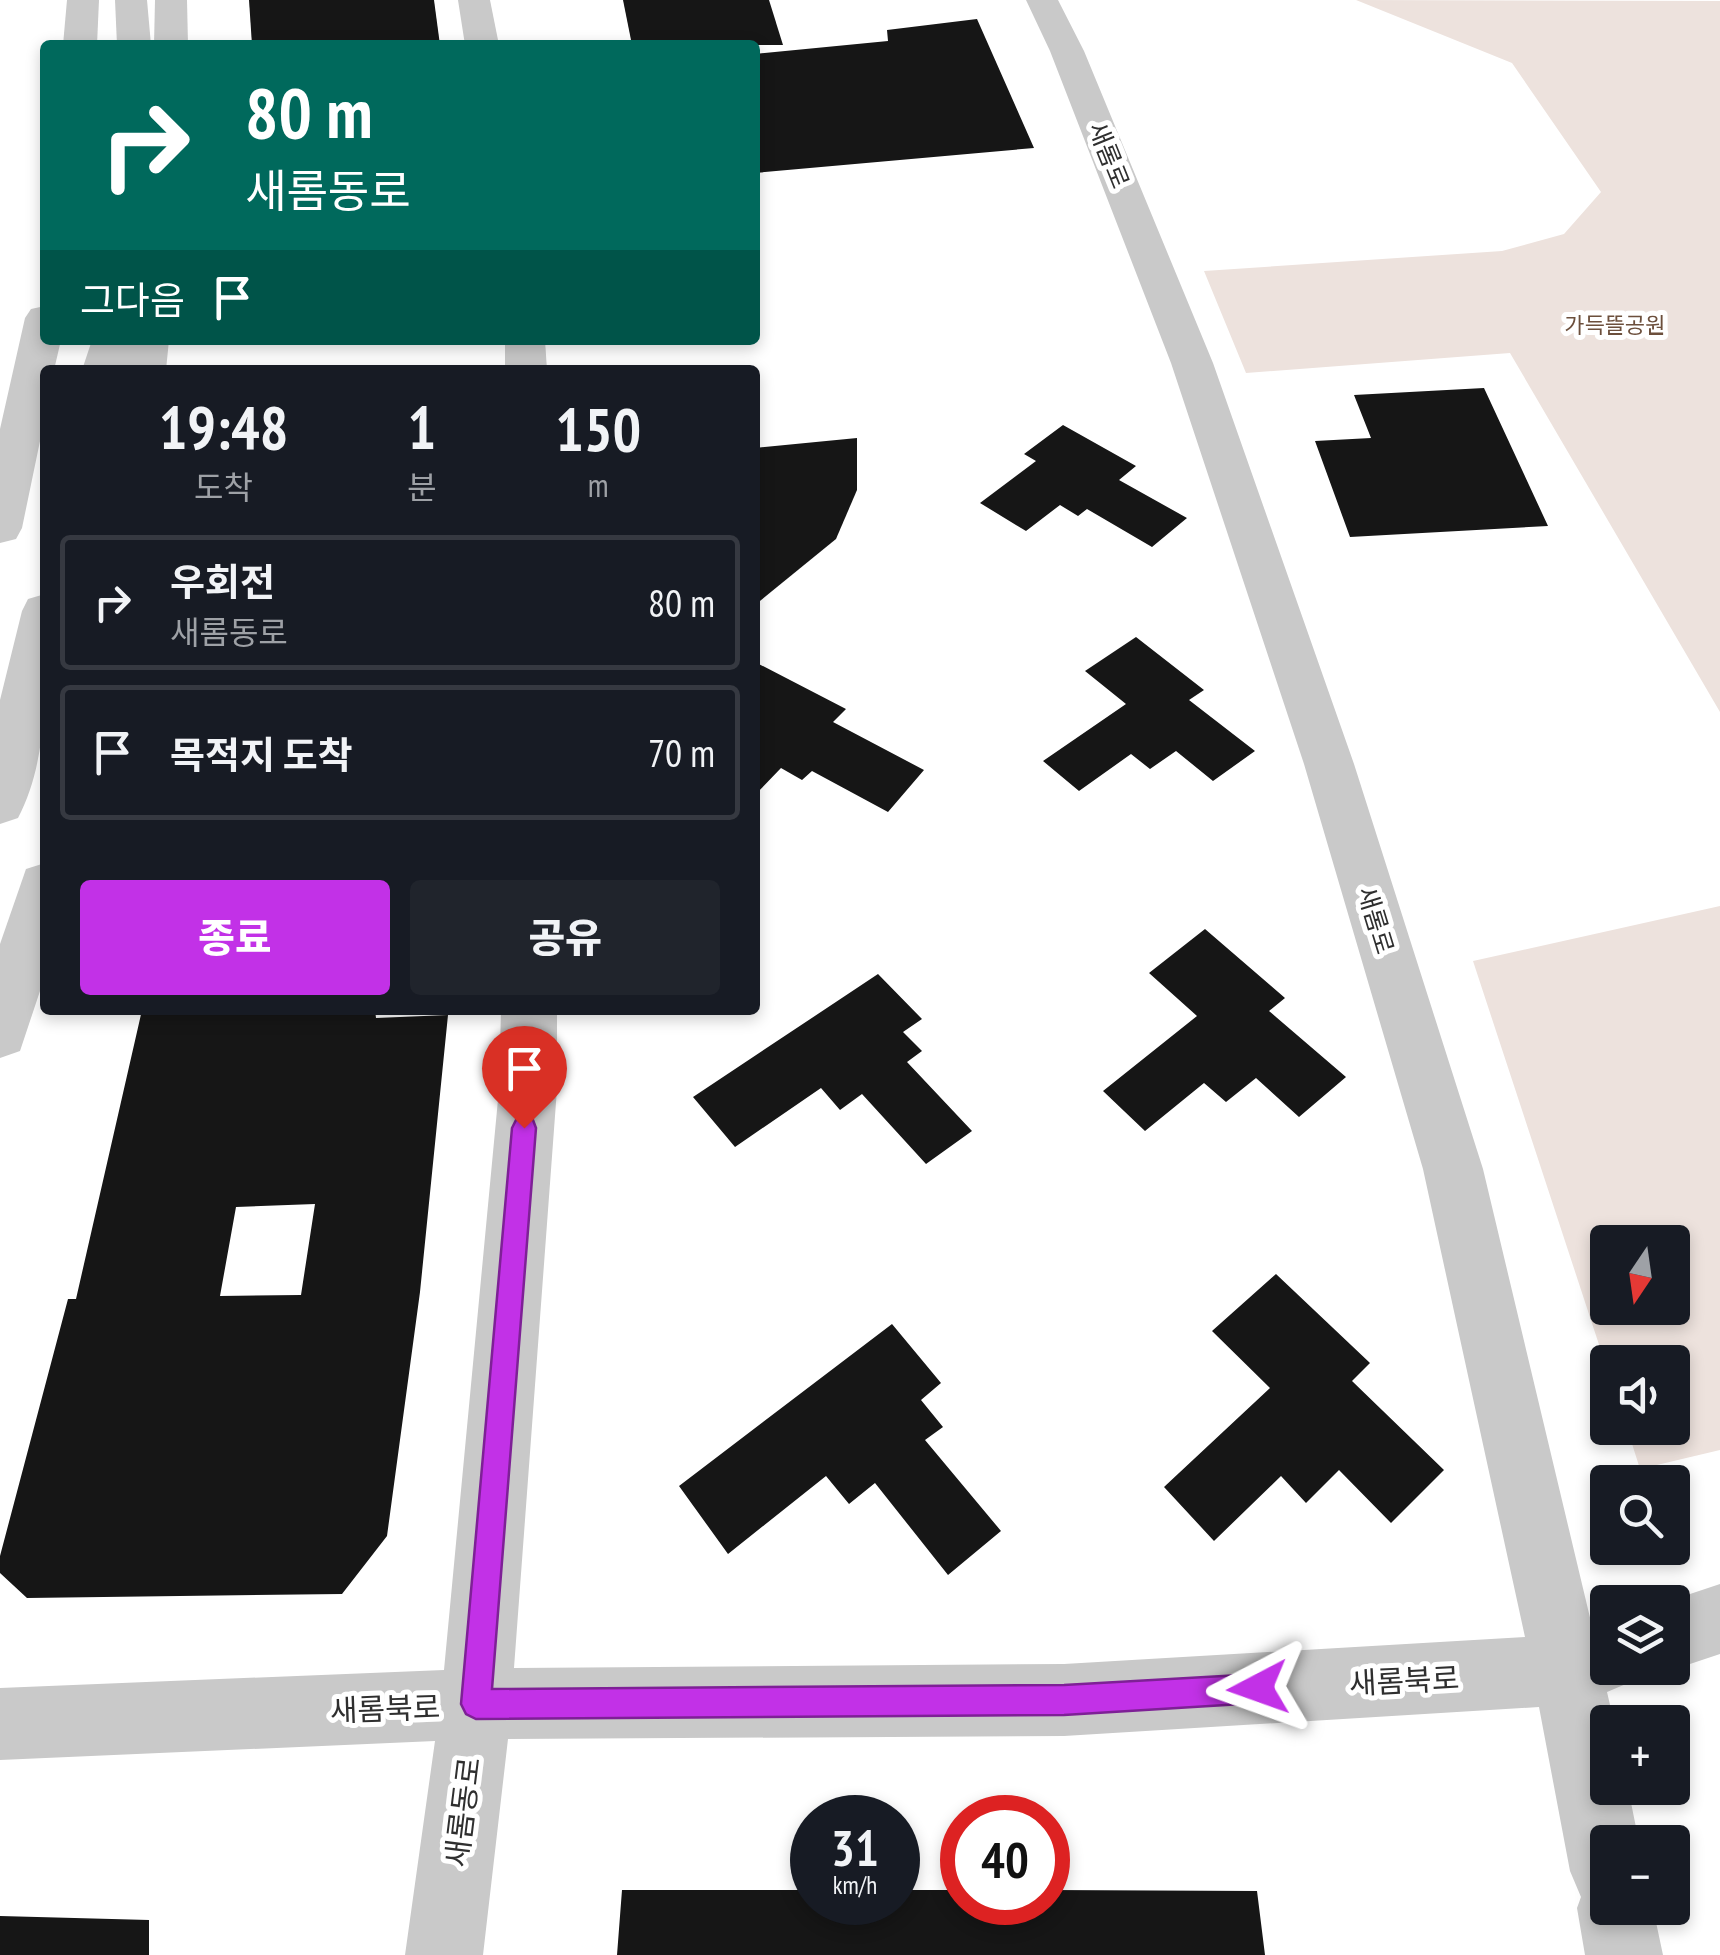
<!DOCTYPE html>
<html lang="ko">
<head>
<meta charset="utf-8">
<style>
  body { margin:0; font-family:"PT Sans Narrow","Noto Sans KR",sans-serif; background:#20242c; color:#f1f3f6; height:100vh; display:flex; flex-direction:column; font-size:38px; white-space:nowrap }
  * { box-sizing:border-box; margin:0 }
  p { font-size:32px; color:#9ea1a6 }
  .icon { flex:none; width:55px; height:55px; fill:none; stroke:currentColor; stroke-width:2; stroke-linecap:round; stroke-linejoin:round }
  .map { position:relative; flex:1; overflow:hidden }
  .panel { position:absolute; left:40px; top:365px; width:720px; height:650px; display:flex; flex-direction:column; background:#171b24; border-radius:10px; box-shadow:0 5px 15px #0003 }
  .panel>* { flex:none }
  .top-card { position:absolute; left:40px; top:40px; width:720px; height:305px; border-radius:10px; box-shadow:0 5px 15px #0003; background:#00695c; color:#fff; overflow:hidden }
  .needle { width:65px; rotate:193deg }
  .buttons { position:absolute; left:1590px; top:1225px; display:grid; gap:20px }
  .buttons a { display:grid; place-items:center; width:100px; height:100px; border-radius:10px; background:#171b24; box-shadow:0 5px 15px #0003; font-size:50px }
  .speed { position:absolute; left:790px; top:1795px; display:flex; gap:20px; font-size:50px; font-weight:700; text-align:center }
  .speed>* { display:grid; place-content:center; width:130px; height:130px; border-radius:50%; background:#171b24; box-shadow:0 5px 15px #0003; line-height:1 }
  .speed small { font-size:25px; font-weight:400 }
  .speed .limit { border:15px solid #d22; background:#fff; color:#111 }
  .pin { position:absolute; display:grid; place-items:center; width:85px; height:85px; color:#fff; margin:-102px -42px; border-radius:50% 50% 50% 0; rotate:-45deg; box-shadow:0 0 10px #0007 }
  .pin .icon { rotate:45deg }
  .me { position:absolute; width:110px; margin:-55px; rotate:266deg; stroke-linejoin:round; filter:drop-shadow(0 0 8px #0008) }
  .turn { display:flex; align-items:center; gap:35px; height:210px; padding:0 40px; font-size:45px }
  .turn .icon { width:130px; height:130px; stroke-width:2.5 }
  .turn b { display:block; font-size:70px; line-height:85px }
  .then { display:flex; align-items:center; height:95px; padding:0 40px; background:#0003; gap:20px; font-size:38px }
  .eta { display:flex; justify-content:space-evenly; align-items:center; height:170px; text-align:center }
  .eta b { font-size:60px; font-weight:800; line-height:70px }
  .button { display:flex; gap:20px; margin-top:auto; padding:20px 40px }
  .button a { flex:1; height:115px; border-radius:10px; background:#c231e7; color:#fff; font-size:40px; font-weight:800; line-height:115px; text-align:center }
  .button a+a { background:#20242c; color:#f1f3f6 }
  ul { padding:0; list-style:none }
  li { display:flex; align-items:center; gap:30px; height:135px; margin:0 20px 15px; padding:0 20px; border:5px solid #363941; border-radius:10px }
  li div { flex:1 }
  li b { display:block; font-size:38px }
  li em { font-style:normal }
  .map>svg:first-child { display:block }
</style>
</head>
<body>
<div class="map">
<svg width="1720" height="1955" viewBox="0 0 1720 1955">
  <rect width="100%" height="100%" fill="#fff"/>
  <!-- green -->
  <g fill="#ede2dd" fill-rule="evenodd">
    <path d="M1356,0L1720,1V712L1510,353L1246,373L1204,271L1502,251L1564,234L1601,192L1512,63Z"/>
    <path d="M1720,906V1450L1640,1469L1627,1428H1672V1362H1608L1607,1369L1473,961ZM1608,1242H1672V1308H1608Z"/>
  </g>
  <!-- building -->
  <g fill="#161616" fill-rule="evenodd">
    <path d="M249,0H434L440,45H252Z"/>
    <path d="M623,0H769L783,45H632Z"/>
    <path d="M977,19L1034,148L755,173V54L888,41L887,30Z"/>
    <path d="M1484,388L1548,526L1350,537L1315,441L1371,438L1354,395Z"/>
    <path d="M1063,425L1136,466L1119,480L1187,518L1152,547L1087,509L1078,516L1060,505L1026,531L980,503L1036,461L1024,454Z"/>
    <path d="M857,438V490L836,539L755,605V448Z"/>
    <path d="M1136,637L1204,690L1189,700L1255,751L1213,781L1176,751L1150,769L1131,754L1079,791L1043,761L1126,704L1085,671Z"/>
    <path d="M755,662L846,709L833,722L924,770L888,812L812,771L802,780L781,768L755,795Z"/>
    <path d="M1205,929L1285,998L1269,1011L1346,1077L1299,1117L1256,1078L1226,1102L1204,1083L1145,1131L1103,1091L1197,1016L1149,973Z"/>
    <path d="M878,974L922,1019L903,1032L922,1051L907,1062L972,1131L926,1164L862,1094L840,1110L821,1088L735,1147L693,1097Z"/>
    <path d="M142,1010H375L376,1018L448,1015L420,1292L387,1536L342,1594L27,1598L0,1573V1556L68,1299H76ZM315,1204L301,1295L220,1296L236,1207Z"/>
    <path d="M1276,1274L1370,1363L1352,1381L1444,1470L1391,1523L1339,1470L1306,1503L1281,1476L1214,1541L1164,1487L1270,1388L1212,1331Z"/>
    <path d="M892,1324L941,1383L921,1400L943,1427L925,1440L1001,1531L948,1575L875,1483L849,1504L826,1476L728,1554L679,1486Z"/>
    <path d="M622,1890H812V1902H898V1890H962V1902H1048V1890L1257,1891L1265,1955H617Z"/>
    <path d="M0,1916L149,1920V1955H0Z"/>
  </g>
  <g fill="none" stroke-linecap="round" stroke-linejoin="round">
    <!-- minor -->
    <g fill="#c9c9c9" fill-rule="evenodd">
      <path d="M67,0H99L97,45H63Z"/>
      <path d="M115,0H147L151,45H117Z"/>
      <path d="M155,0H187L188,45H154Z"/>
      <path d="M458,0H490L499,45H465Z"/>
      <path d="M1026,0H1058L1084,51L1213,363L1354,764L1483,1169L1592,1626L1608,1621V1668H1638L1633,1681L1607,1692L1614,1722H1608V1788H1628L1639,1842H1608V1908H1653L1663,1955H1585L1577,1908L1581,1897L1570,1871L1539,1707L1064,1736L508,1739L483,1955H405L435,1741L0,1760V1688L444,1670L499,1089L501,1010H557V1089L514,1668L1064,1664L1525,1637L1423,1169L1304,764L1171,363L1050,51Z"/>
      <path d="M45,306V340H61L54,370H45V417L22,528L16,539L0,543V429L25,318L31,309Z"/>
      <path d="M92,340H169L166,370H124L125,365L124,370H82Z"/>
      <path d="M505,340H545L547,370H505Z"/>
      <path d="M45,594C45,665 52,754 18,818L0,824V700L22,611L28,599Z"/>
      <path d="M45,863V976L20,1051L0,1058V944L26,869Z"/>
      <path d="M1720,1584V1654L1672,1670L1666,1668H1672V1602H1666Z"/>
    </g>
  </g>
  <!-- route -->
  <path fill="#c231e7" stroke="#7e2096" stroke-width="2.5" d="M524,1117L533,1120L536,1128L492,1689L1064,1685L1258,1674L1268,1678L1272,1688L1268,1699L1258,1703L1064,1715L476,1719L466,1714L461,1704L512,1128L516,1120Z"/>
  <g text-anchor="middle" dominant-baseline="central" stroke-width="10" stroke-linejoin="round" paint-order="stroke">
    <!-- far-park labels -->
    <g font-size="22" fill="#6c4f3c" stroke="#fff">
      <text x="1615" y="325">가득뜰공원</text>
    </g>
    <!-- street labels -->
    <g font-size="25" fill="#2f2f2f" stroke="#fff">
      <text transform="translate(1109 155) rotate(68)">새롬로</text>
      <text transform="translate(1376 920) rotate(73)">새롬로</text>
    </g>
    <!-- near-street labels -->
    <g font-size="30" fill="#2f2f2f" stroke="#fff">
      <text transform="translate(1404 1680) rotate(-3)">새롬북로</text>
      <text transform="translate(385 1708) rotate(-2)">새롬북로</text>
      <text transform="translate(462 1812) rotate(-83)">새롬동로</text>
    </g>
  </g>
</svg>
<div class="buttons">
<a><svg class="needle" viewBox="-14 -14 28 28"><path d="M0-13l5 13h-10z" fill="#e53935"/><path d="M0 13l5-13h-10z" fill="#9ea1a6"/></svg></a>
<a><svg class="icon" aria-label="sound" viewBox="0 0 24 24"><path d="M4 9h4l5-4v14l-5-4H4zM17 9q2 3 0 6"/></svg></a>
<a><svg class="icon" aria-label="search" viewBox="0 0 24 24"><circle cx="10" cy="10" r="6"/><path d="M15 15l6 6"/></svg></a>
<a><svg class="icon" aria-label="layers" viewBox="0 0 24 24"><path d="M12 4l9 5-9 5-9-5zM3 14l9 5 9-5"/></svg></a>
<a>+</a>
<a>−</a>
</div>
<div class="speed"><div>31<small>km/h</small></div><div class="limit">40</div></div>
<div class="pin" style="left:524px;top:1128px;background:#d93025"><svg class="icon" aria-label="arrive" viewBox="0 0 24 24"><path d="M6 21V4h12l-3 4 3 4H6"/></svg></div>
<svg class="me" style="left:1258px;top:1688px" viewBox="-20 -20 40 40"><path d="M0-17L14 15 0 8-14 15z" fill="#c231e7" stroke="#fff" stroke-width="4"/></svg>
<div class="top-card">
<div class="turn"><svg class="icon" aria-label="right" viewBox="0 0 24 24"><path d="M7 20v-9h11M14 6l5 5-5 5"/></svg><div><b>80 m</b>새롬동로</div></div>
<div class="then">그다음<svg class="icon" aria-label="arrive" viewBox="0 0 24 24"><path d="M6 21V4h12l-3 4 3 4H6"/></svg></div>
</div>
<section class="panel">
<div class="eta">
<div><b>19:48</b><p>도착</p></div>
<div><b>1</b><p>분</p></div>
<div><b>150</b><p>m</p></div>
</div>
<ul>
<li><svg class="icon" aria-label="right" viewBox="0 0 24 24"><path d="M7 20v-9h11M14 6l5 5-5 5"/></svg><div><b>우회전</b><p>새롬동로</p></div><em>80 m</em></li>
<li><svg class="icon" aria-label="arrive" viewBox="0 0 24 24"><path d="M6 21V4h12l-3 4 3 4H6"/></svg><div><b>목적지 도착</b></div><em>70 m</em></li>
</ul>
<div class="button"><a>종료</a><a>공유</a></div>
</section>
</div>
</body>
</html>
